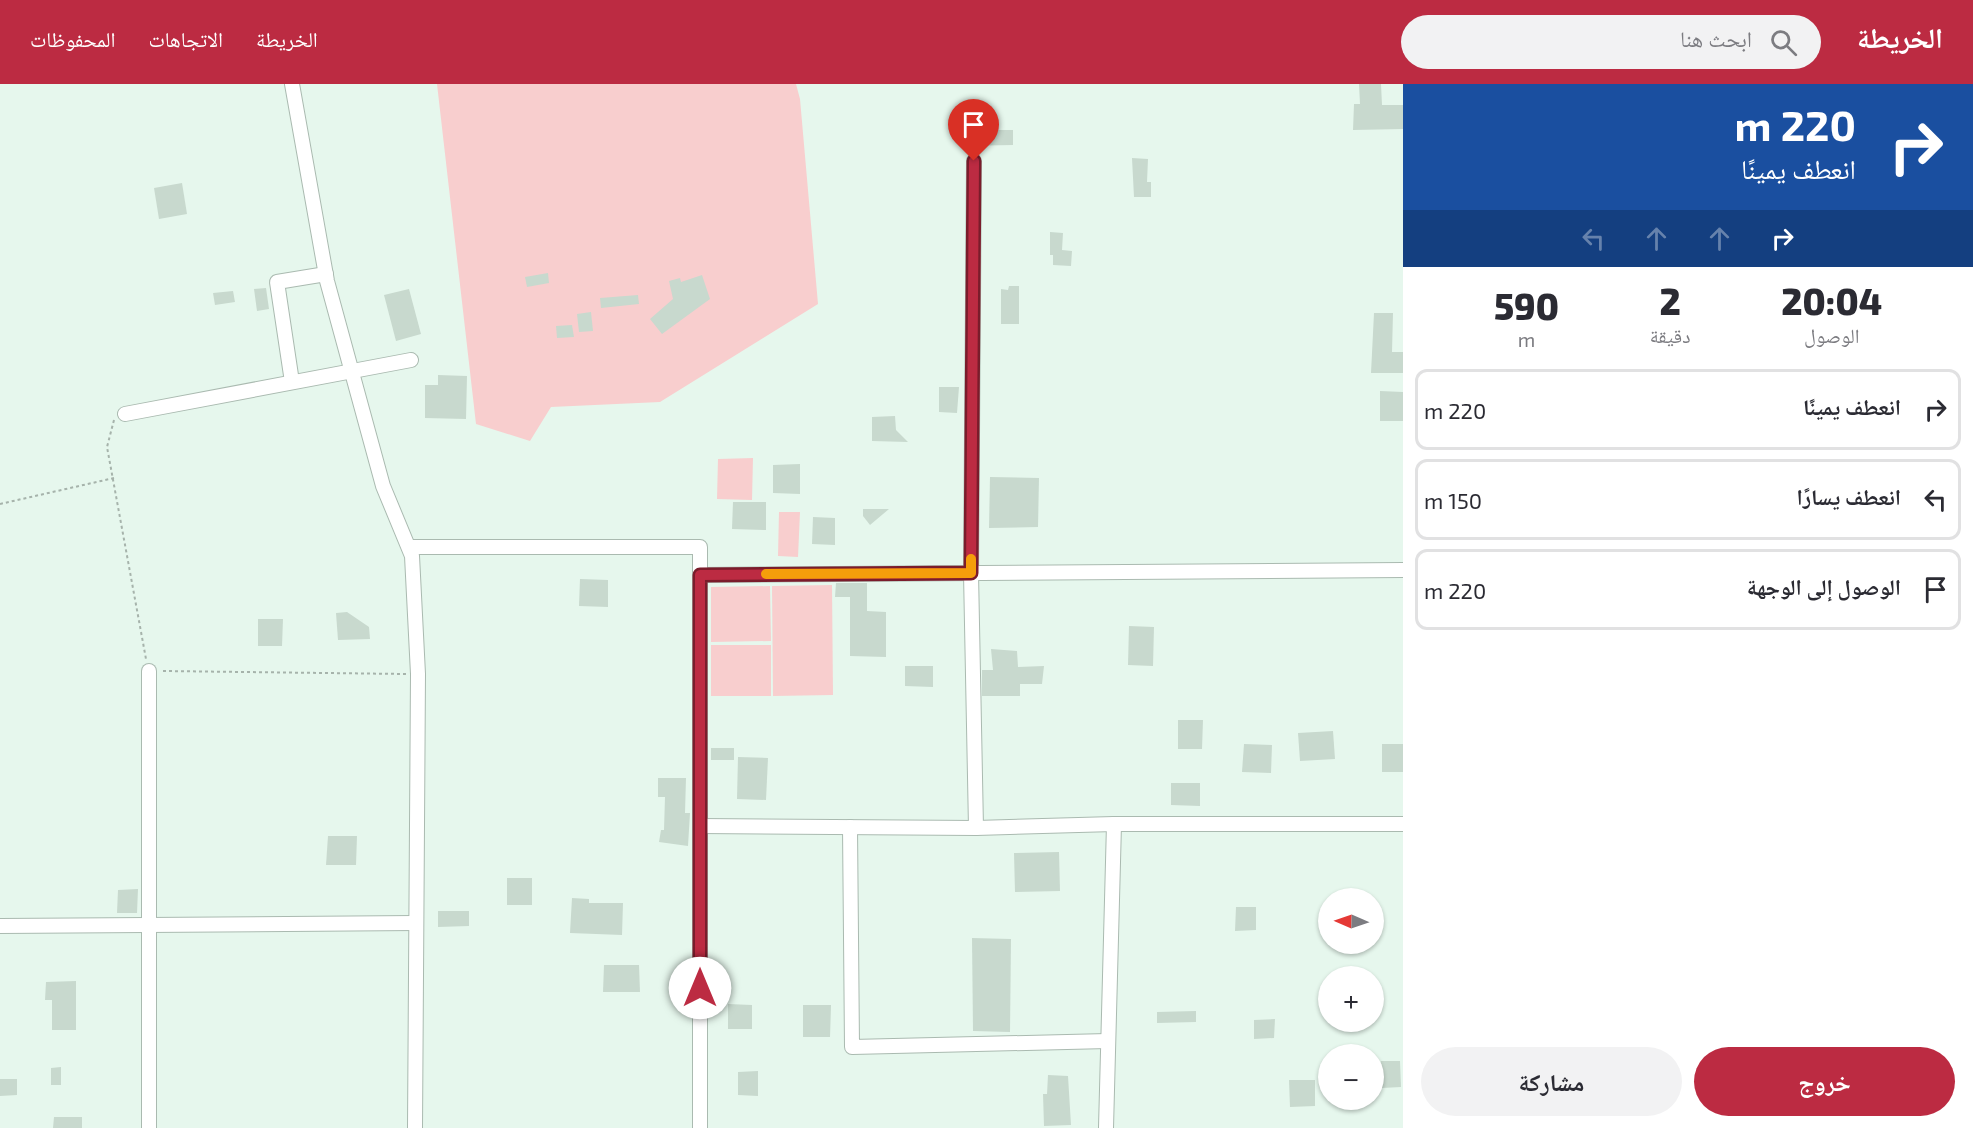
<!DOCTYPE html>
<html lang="ar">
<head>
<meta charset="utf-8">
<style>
  body { margin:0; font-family:"Exo 2","Noto Naskh Arabic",sans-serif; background:#f2f2f3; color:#2b2b33; direction:rtl; height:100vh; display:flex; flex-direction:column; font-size:22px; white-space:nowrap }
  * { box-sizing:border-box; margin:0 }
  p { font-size:20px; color:#7c7c81 }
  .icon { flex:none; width:33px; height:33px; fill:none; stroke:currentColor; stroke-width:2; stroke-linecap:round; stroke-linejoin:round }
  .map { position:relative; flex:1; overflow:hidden; direction:ltr }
  .side { display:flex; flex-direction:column; background:#fff; width:570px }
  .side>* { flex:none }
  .top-card { background:#1a4fa0; color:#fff; overflow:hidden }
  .needle { width:39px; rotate:272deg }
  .controls { position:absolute; left:1318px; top:804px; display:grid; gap:12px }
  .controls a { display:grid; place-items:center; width:66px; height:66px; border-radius:50%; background:#fff; box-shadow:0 2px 4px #0004; font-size:30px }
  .pin { position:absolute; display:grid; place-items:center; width:51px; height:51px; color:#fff; margin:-62px -26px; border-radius:50% 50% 50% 0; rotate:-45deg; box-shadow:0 0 6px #0007 }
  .pin .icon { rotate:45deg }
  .me { position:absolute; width:66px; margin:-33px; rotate:0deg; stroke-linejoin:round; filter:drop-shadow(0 0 4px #0008) }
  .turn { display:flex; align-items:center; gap:21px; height:126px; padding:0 18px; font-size:27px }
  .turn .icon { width:78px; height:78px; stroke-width:2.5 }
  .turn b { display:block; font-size:42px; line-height:51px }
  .lanes { display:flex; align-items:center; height:57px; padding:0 18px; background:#0003; justify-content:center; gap:30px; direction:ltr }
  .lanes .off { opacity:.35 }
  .eta { display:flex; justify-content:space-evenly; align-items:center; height:102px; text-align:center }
  .eta b { font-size:36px; font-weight:800; line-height:42px }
  .primary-button { display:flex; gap:12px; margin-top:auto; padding:12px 18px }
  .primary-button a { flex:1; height:69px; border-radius:36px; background:#bc2b42; color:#fff; font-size:24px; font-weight:800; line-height:69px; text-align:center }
  .primary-button a+a { background:#f2f2f3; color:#2b2b33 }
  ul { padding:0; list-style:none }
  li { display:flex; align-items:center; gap:18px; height:81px; margin:0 12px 9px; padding:0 6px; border:3px solid #e1e1e2; border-radius:12px }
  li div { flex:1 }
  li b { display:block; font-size:22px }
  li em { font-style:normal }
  header { display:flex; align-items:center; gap:36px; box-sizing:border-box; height:84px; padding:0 30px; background:#bc2b42; color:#fff }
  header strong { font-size:28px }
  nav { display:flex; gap:33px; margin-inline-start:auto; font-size:21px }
  .search { width:420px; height:54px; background:#f2f2f3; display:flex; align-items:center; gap:15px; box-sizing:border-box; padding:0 21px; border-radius:33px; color:#7c7c81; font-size:22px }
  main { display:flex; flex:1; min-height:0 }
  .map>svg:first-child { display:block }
</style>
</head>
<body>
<header>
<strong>الخريطة</strong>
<div class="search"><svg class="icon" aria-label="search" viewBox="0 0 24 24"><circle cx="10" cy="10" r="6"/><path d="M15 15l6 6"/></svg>ابحث هنا</div>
<nav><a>الخريطة</a><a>الاتجاهات</a><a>المحفوظات</a></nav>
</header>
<main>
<section class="side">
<div class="top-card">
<div class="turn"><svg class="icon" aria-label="right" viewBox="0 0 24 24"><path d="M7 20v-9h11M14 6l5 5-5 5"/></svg><div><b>220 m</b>انعطف يمينًا</div></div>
<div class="lanes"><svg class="icon off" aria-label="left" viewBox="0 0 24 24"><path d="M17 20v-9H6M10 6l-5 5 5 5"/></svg><svg class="icon off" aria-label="ahead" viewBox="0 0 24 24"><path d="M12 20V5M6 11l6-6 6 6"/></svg><svg class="icon off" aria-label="ahead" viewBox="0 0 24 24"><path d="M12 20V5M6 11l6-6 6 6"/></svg><svg class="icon" aria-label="right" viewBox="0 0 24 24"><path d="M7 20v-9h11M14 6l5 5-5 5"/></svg></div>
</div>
<div class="eta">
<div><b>20:04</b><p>الوصول</p></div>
<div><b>2</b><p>دقيقة</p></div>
<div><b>590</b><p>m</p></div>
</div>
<ul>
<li><svg class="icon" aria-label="right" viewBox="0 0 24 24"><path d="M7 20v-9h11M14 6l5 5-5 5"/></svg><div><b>انعطف يمينًا</b></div><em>220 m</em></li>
<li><svg class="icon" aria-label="left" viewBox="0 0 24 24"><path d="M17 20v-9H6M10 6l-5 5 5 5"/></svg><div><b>انعطف يسارًا</b></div><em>150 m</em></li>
<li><svg class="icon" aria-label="arrive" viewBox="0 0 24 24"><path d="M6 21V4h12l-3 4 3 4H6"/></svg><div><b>الوصول إلى الوجهة</b></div><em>220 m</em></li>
</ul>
<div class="primary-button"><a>خروج</a><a>مشاركة</a></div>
</section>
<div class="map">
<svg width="1403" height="1044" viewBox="0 0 1403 1044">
  <rect width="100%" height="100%" fill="#e6f7ed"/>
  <!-- green -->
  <g fill="#f8cece">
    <path d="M437,0H796L800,15L818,220L660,318L551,323L530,357L476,340Z"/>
    <path d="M753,374L752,416L717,415L718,375Z"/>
    <path d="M779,428H800L798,473L778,472Z"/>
    <path d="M832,501L833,611L773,612L772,502Z"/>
    <path d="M770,502L771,557L711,558V503Z"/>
    <rect x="711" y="561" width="60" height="51"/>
  </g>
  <!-- building -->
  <g fill="#c8d9ce">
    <path d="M1359,0H1381L1382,21H1403V45L1353,46L1354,20H1360Z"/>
    <path d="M991,46H1013V61L960,62V50H991Z"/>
    <path d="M1132,74L1148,75L1147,98H1151V113H1134Z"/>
    <path d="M182,99L187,130L159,135L154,104Z"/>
    <path d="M1050,148L1063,149L1062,166L1072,167L1071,182L1053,181V171H1050Z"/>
    <path d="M548,189L549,199L527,203L525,193Z"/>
    <path d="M702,191L710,215L662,250L650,235L673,215L669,197L680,194L681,198Z"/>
    <path d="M1009,202H1019V240H1001V205L1008,206Z"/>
    <path d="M266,204L269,225L257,227L254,205Z"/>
    <path d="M409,205L421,250L396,257L384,211Z"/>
    <path d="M233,207L235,218L215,221L213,209Z"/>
    <path d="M638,211L639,220L601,224L600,214Z"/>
    <path d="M591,228L593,247L579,248L577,230Z"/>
    <path d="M1374,229H1393L1392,268H1403V289H1371Z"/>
    <path d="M572,241L574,253L557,254L556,242Z"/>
    <path d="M438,291L467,292L466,335L425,334V301H438Z"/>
    <path d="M939,303H959L957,329L939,328Z"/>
    <path d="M1380,307L1403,308V337H1380Z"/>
    <path d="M895,332L896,346L908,358L872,357V333Z"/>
    <path d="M800,380V410L773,409V381Z"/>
    <path d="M990,393L1039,394L1038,443L989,444Z"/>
    <path d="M733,418H766V446L732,445Z"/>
    <path d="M863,425H889L870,441L863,432Z"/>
    <path d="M813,433L835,434V461L812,460Z"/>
    <path d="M580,495L608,496V523L579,522Z"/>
    <path d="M836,499H867V527L886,528V573L850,572V513H835Z"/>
    <path d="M347,528L369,543L370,555L338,556L336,529Z"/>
    <path d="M258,535H283L282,562H258Z"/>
    <path d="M1129,542L1154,543L1153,582L1128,581Z"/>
    <path d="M991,565L1017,567L1018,583L1044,582L1042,600H1020V612H982V586H993Z"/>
    <path d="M905,582H933V603L905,602Z"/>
    <path d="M1178,636H1203L1202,665H1178Z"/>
    <path d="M1333,647L1335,675L1300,677L1298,649Z"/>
    <path d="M1244,660L1272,661L1271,689L1242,688Z"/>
    <rect x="1382" y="660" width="21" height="28"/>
    <rect x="711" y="664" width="23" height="12"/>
    <path d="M738,673L768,674L766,716L737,715Z"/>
    <path d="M658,694H686L685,729H690L688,762L659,758L661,746H664L665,713H658Z"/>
    <path d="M1171,699H1200V722L1171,721Z"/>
    <path d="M328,752H357L356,781H326Z"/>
    <path d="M1059,768L1060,807L1015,808L1014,769Z"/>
    <rect x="507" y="794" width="25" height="27"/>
    <path d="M138,805L137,829H117L118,806Z"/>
    <path d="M572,814L589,815V819H623L622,851L570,849Z"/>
    <path d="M1236,823H1256V846L1235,847Z"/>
    <path d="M438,827H469V842L438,843Z"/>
    <path d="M972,854L1011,855L1010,948L973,947Z"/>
    <path d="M604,881H639L640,908H603Z"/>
    <path d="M76,897V946H52V916H45L46,898Z"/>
    <path d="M728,920L752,921V945H728Z"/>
    <path d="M803,921H831L830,953H803Z"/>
    <path d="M1196,927V938L1157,939V928Z"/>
    <path d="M1275,935L1274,954L1254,955V936Z"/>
    <path d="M1381,977H1400L1401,1003L1382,1004Z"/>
    <path d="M61,983V1001H51V984Z"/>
    <path d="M758,987V1012L738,1011V988Z"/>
    <path d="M1048,991L1068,992L1071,1041L1044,1042L1043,1010H1047Z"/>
    <path d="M0,995H17V1011L0,1012Z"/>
    <path d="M1289,996H1315V1022L1290,1023Z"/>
    <path d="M54,1033H82V1044H53Z"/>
  </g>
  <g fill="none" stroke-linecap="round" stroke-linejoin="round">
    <defs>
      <g id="minor">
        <path d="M292,0L327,197L383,402L412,472L418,590L415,1044"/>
        <path d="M974,77L971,489L976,744"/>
        <path d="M292,298L277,198L326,190"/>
        <path d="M125,330L411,276"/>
        <path d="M409,463H700V1044"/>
        <path d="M700,491L1403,486"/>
        <path d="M149,587V1044"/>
        <path d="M1114,740H1403"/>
        <path d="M700,742L976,744L1114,740L1106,1044"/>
        <path d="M850,743L852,963L1108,957"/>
        <path d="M0,842L416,839"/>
      </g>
    </defs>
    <!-- minor casing -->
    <use href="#minor" stroke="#aabab0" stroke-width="16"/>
    <!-- path -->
    <g stroke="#a6b3ab" stroke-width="2" stroke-dasharray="3 3" stroke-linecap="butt">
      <path d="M114,336L107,363L146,575"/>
      <path d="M0,420L114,394"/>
      <path d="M163,587L406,590"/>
    </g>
    <!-- minor -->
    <use href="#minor" stroke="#fff" stroke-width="14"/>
  </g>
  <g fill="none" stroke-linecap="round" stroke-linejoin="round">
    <defs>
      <path id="route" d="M700,904V491L971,489L974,77"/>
    </defs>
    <!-- route casing -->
    <use href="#route" stroke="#7a1c2b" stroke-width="15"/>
    <!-- route -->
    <use href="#route" stroke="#bc2b42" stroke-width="10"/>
    <!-- slow -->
    <path stroke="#f59e0b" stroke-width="10" d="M766,490L971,489V475"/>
  </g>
</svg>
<div class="controls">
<a><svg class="needle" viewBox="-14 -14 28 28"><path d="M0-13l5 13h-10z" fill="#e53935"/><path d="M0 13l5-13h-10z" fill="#7c7c81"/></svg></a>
<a>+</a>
<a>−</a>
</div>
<div class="pin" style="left:974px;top:77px;background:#d93025"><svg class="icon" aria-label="arrive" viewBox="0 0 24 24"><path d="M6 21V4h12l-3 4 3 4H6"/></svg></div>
<svg class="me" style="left:700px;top:904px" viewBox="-20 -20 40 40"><circle r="19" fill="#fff"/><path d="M0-13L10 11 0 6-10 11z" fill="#bc2b42"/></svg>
</div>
</main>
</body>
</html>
